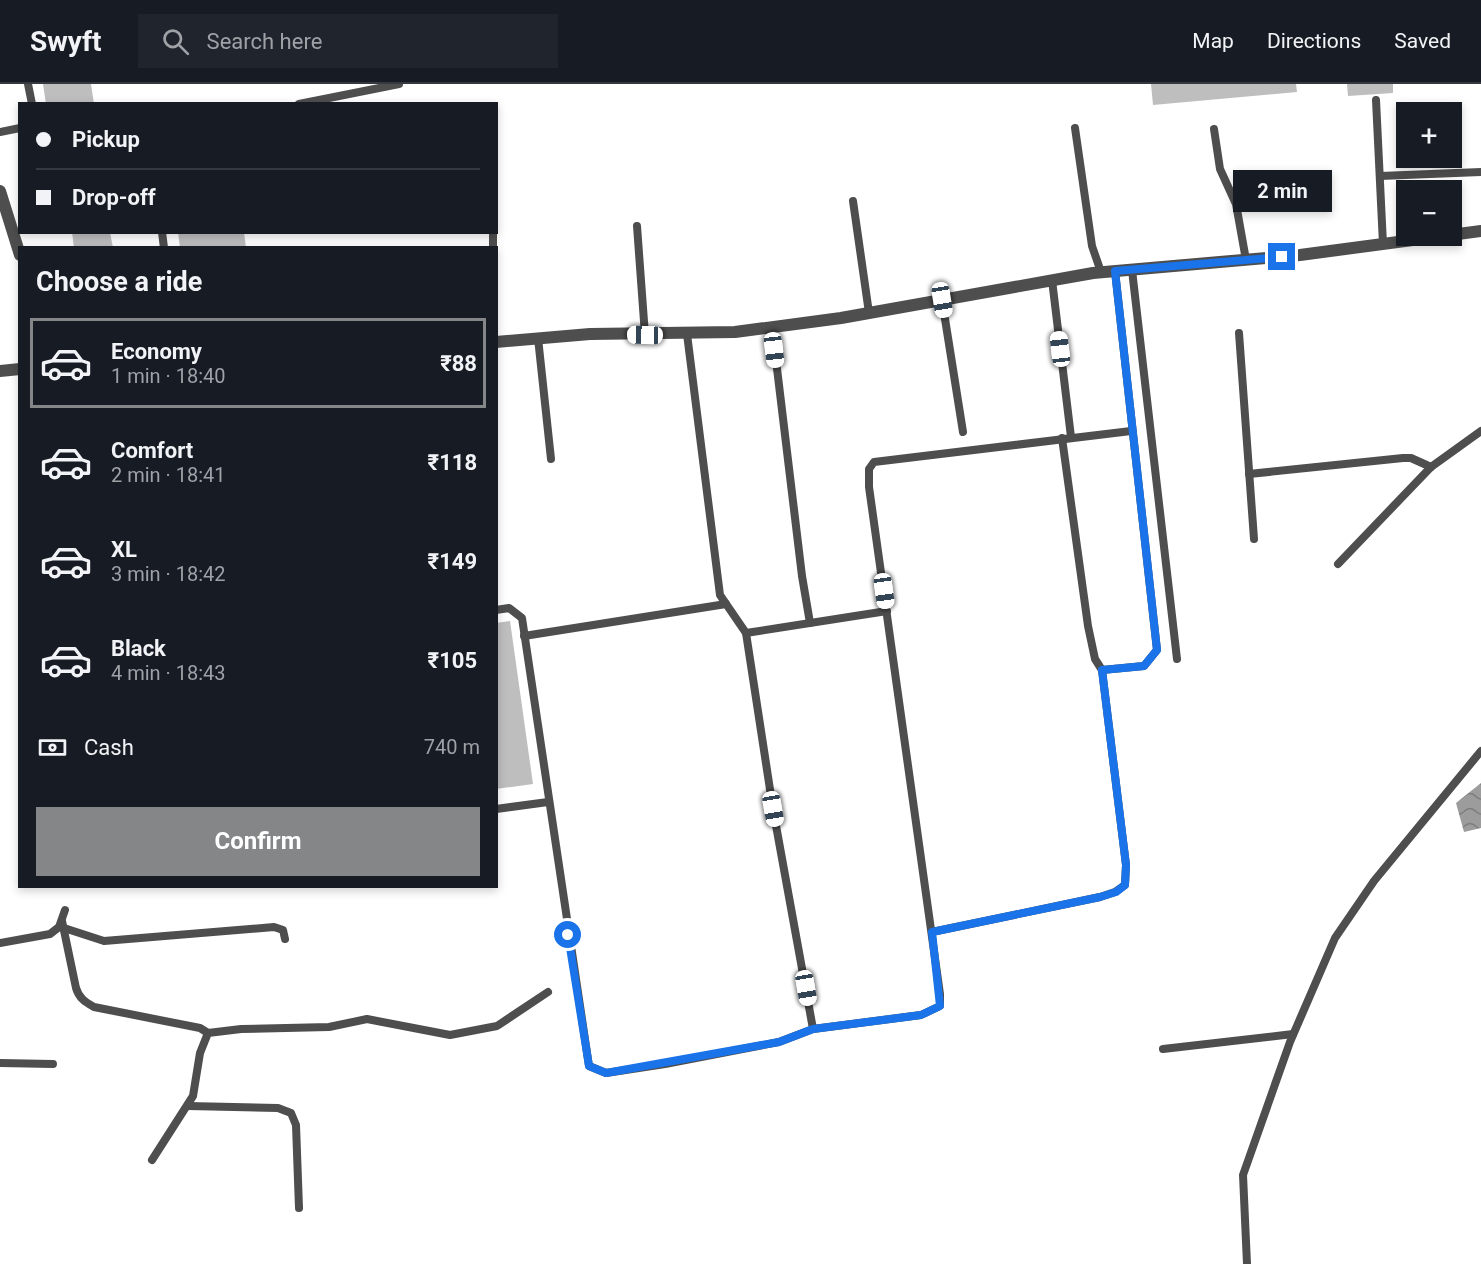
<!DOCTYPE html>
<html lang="en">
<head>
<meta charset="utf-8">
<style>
	body { margin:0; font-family:Roboto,sans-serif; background:#20242c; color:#f1f3f6; height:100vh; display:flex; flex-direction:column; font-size:22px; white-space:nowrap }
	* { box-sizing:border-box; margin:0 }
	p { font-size:20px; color:#9ea1a6 }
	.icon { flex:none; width:33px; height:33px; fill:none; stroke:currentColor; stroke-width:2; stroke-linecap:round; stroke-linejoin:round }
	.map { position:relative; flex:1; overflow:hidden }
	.panel { position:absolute; left:18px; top:162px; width:480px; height:642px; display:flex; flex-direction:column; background:#171b24; border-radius:0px; box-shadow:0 3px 9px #0003 }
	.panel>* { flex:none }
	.top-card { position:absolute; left:18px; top:18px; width:480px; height:132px; border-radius:0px; box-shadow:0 3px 9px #0003; display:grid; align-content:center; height:132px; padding:0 18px; background:#171b24 }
	.controls { position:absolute; left:1396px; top:18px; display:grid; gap:12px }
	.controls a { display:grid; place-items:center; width:66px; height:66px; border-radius:0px; background:#171b24; box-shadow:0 3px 9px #0003; font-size:30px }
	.end { position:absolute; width:27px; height:27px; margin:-14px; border:8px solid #1a73e8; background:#fff; box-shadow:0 0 0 3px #fff }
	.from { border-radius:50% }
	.bubble { position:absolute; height:42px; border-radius:0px; background:#171b24; box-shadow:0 3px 9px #0003; font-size:20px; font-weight:700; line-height:42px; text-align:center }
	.car { position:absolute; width:18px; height:36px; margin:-18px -9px; border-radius:8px; box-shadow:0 0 4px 2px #0007; background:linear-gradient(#fff 24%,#345 0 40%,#fff 0 76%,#345 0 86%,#fff 0) }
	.top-card b { display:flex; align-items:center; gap:21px; height:57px; font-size:22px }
	.top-card b+b { border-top:2px solid #363941 }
	.top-card i { width:15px; height:15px; background:#f1f3f6 }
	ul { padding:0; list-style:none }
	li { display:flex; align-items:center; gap:18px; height:90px; margin:0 12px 9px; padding:0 6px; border:3px solid transparent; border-radius:0px }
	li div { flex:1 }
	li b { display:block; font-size:22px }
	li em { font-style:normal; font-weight:700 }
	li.active { border-color:#858687 }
	li>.icon { width:54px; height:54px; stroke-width:1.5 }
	h2 { padding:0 18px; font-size:27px; line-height:72px }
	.pay { display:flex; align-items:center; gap:15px; height:66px; padding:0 18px; font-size:22px }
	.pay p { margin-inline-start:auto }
	.action { display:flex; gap:12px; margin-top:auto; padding:12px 18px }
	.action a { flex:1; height:69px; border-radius:0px; background:#858687; color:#fff; font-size:24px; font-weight:700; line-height:69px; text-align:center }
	header { display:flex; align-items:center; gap:36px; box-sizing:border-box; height:84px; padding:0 30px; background:#171b24; border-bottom:2px solid #363941 }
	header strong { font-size:28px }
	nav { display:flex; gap:33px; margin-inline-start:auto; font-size:21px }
	.search { width:420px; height:54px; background:#20242c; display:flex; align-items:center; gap:15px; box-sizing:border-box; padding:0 21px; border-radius:0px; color:#9ea1a6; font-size:22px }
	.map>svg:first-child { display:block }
	.water { fill:url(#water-waves) }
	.building { fill:#bebebe }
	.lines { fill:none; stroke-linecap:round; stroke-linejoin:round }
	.service { stroke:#4e4e4e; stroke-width:8 }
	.tertiary { stroke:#4e4e4e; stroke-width:12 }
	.route { stroke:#1a73e8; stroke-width:8 }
</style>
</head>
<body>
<header>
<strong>Swyft</strong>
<div class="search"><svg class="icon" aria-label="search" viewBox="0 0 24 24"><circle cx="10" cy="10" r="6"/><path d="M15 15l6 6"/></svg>Search here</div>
<nav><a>Map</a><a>Directions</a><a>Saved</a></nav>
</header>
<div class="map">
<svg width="1481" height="1180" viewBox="0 0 1481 1180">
	<defs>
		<pattern id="water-waves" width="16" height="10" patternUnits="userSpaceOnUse" patternTransform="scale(1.5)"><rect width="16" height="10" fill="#9c9c9c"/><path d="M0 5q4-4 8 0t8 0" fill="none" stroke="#7d7d7d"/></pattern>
	</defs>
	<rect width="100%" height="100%" fill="#fff"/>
	<polygon class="water" points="1481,699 1481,744 1464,748 1456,719"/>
	<g class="building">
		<polygon points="43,0 91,0 94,20 46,20"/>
		<polygon points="1151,0 1296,0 1297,8 1153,21"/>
		<polygon points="1347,0 1393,0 1393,9 1348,12"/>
		<polygon points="72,148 110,148 113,164 74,164"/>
		<polygon points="178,148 244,148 246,164 180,164"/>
		<polygon points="510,537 533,700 496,705 496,539"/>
	</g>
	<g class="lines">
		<g class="service">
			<polyline points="28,0 32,20"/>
			<polyline points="1376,16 1383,160"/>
			<polyline points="299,20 399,0"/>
			<polyline points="1075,44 1092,162 1101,188"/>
			<polyline points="1214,45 1220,85 1236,120 1246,176"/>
			<polyline points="0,48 20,44"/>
			<polyline points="1380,92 1481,88"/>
			<polyline points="853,117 869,229"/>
			<polyline points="637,142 645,251"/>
			<polyline points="162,148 164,164"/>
			<polyline points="493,164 493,148"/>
			<polyline points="1132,186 1177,575"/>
			<polyline points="1052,196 1071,353"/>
			<polyline points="942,216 963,348"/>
			<polyline points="772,243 802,492 810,539"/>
			<polyline points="1239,249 1254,455"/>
			<polyline points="687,250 720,511 746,549 773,725 813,945"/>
			<polyline points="538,254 551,375"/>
			<polyline points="1249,390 1403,374 1411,374 1431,383"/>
			<polyline points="1338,480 1431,383 1481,347"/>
			<polyline points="496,526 509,524 522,534 589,982 606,989 665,980 779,958 813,945 921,931 940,922 940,910 869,403 869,385 874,378 1131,347"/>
			<polyline points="746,549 887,527"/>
			<polyline points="524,552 726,520"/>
			<polyline points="1102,586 1144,582 1157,566 1115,187"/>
			<polyline points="496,725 548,718"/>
			<path d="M62 837 76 904C79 914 85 918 94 923L200 944 208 949"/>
			<polyline points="64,844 104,857 274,843 283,846 285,855"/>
			<polyline points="932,848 1100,813 1115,808 1125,801 1126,781 1102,586 1095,575 1088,542 1062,354"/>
			<polyline points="0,859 50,850 59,843 65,826"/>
			<polyline points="1163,965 1293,950"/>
			<polyline points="0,979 53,980"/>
			<polyline points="188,1022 278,1024 291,1029 296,1041 299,1124"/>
			<polyline points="152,1076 193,1012 200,969 208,949 241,945 329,943 367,935 450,951 497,942 548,908"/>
			<polyline points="1247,1180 1243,1091 1290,958 1335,854 1374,797 1481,667"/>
		</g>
		<g class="tertiary">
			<polyline points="0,107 20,171"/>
			<polyline points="496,258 590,250 735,248 841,234 1093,189 1300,171 1481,147"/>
			<polyline points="0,287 20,285"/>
		</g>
	</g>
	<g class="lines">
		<polyline class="route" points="568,851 589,982 606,989 779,958 813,945 921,931 940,922 932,848 1100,813 1116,808 1125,801 1126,781 1102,586 1144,582 1157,566 1115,187 1282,173"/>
	</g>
</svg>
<div class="controls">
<a>+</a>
<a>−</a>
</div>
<i class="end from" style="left:568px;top:851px"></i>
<i class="end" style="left:1282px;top:173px"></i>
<div class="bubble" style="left:1233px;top:86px;width:99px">2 min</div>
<i class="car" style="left:942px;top:216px;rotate:171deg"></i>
<i class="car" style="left:645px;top:251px;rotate:271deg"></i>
<i class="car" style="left:1060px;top:265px;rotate:353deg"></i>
<i class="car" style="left:774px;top:266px;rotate:173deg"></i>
<i class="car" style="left:884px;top:507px;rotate:172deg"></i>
<i class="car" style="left:773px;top:725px;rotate:170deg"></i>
<i class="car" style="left:806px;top:904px;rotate:170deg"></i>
<div class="top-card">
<b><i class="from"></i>Pickup</b>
<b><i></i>Drop-off</b>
</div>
<section class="panel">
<h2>Choose a ride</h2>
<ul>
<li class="active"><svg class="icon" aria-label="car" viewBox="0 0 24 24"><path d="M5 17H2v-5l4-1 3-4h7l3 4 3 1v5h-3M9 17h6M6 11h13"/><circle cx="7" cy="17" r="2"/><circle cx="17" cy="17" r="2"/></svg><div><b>Economy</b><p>1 min · 18:40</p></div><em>₹88</em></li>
<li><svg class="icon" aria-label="car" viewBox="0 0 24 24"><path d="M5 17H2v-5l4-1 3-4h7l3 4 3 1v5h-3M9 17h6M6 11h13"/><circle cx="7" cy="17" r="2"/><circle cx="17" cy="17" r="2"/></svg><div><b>Comfort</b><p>2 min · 18:41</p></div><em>₹118</em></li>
<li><svg class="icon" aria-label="car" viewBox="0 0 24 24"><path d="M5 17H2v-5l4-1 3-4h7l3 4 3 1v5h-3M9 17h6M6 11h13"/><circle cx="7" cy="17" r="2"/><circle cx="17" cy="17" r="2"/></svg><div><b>XL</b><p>3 min · 18:42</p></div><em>₹149</em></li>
<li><svg class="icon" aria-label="car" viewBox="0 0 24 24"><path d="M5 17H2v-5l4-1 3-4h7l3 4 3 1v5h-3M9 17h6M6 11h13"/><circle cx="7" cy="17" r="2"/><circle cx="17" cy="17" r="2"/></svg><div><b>Black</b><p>4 min · 18:43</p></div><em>₹105</em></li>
</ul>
<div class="pay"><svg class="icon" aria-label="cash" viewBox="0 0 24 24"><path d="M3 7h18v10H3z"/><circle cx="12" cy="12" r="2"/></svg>Cash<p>740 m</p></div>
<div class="action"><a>Confirm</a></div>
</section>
</div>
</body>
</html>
